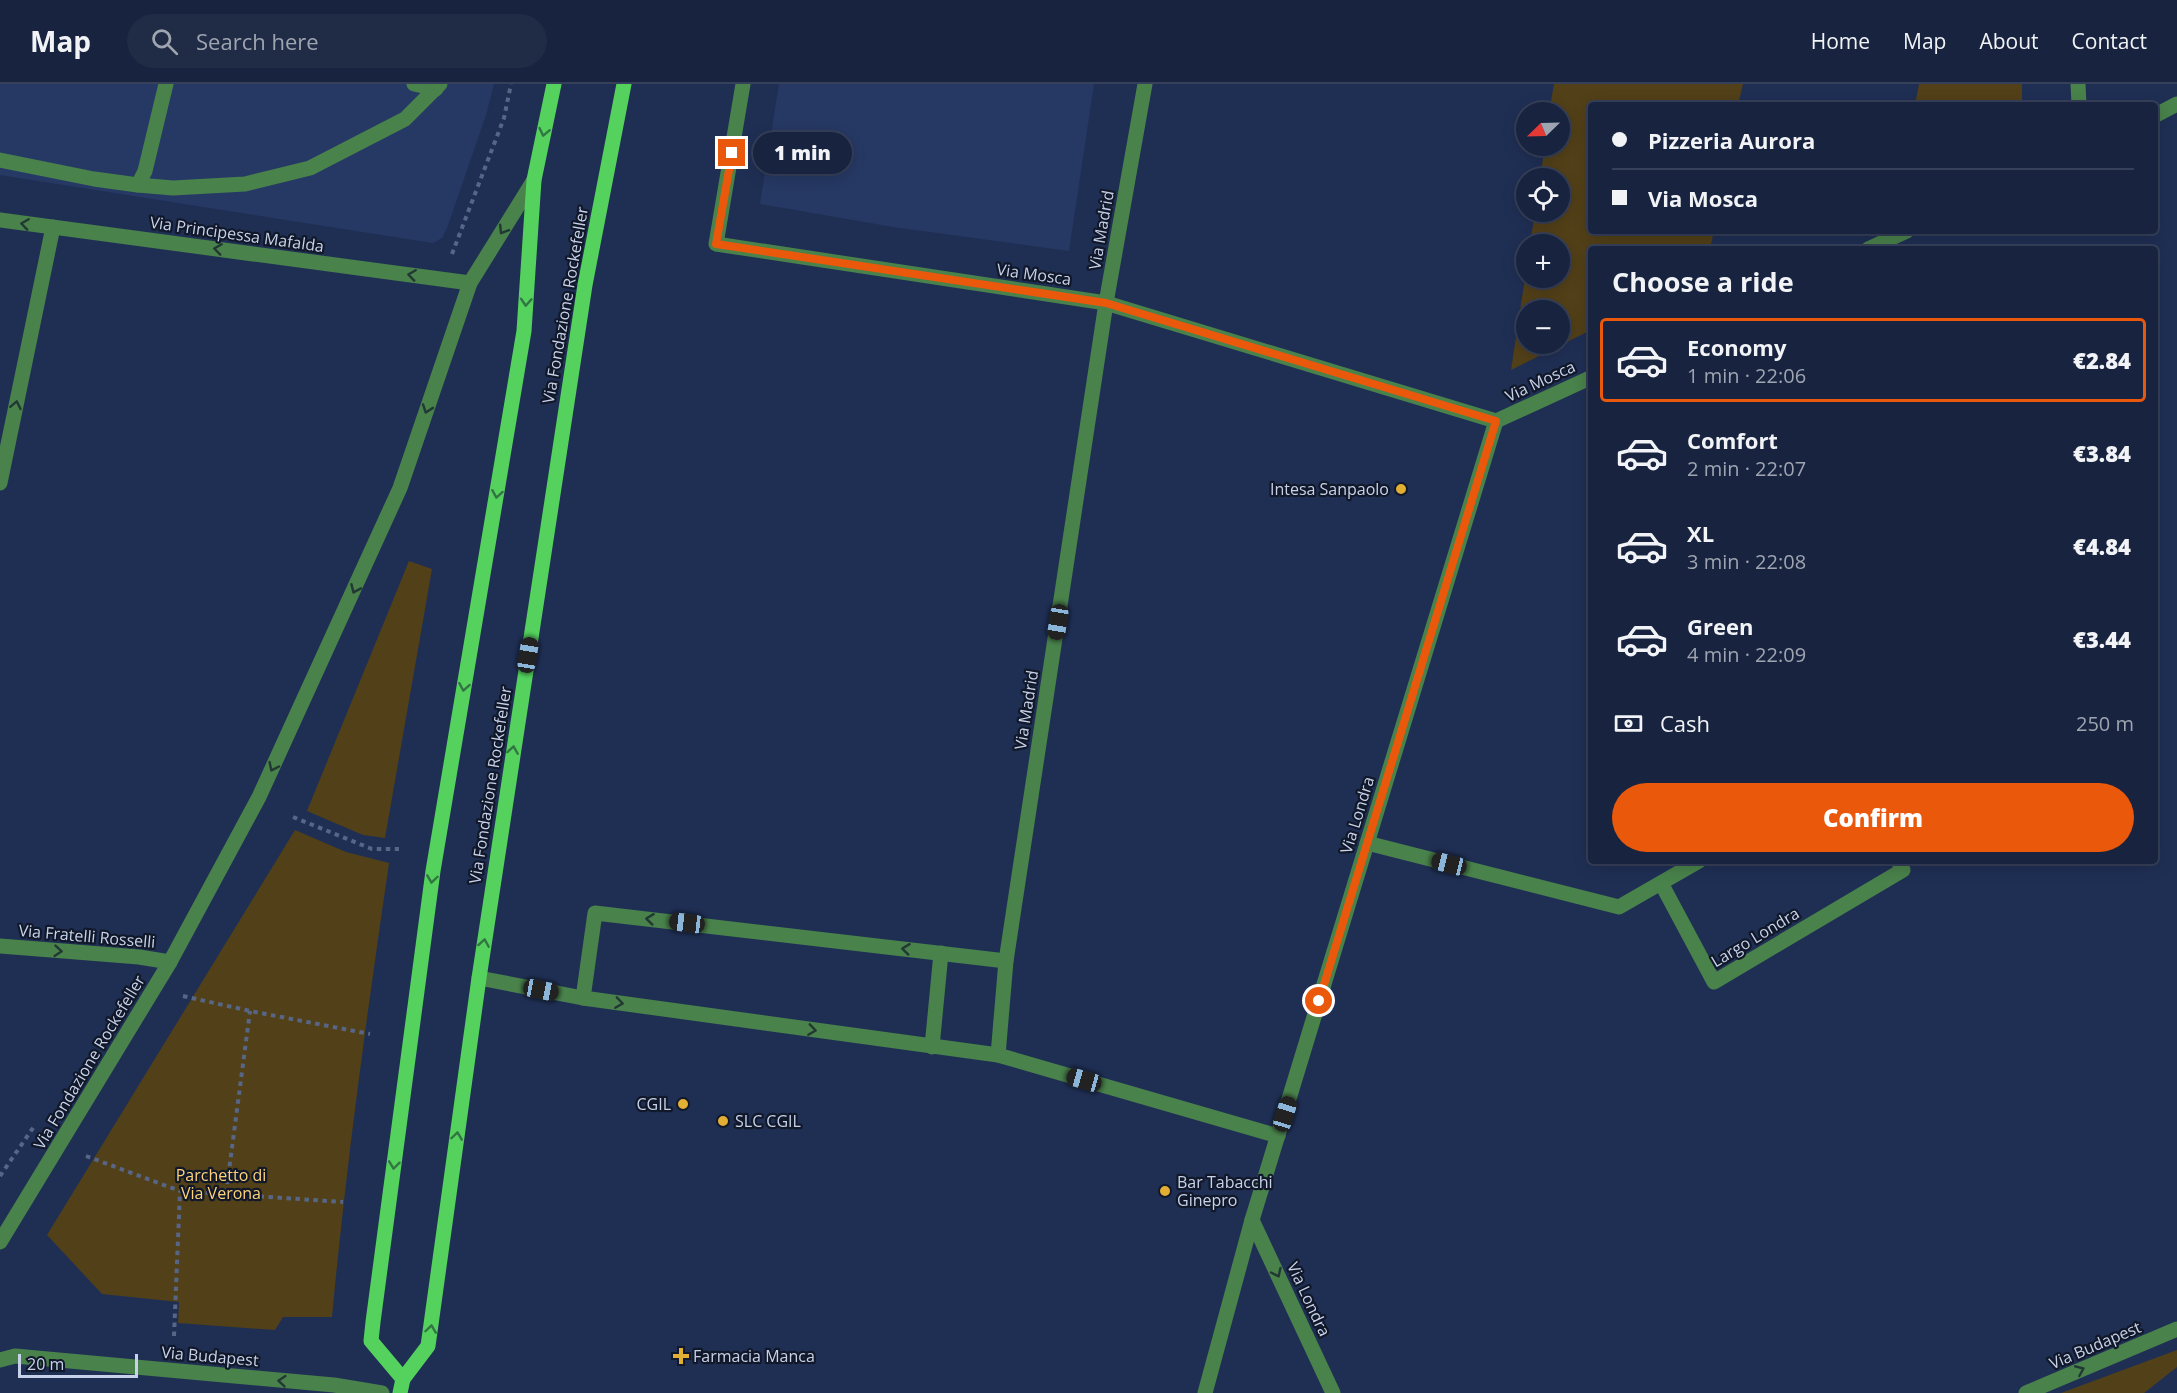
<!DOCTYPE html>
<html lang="en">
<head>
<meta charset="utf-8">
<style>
	body { margin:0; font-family:"Open Sans",sans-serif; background:#202b46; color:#f1f3f6; height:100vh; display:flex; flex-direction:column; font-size:22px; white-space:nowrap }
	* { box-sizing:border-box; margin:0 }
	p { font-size:20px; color:#9ea4b0 }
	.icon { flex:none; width:33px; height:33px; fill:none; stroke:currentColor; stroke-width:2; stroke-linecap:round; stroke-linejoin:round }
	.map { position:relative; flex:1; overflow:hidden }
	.details { position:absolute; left:1588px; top:162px; width:570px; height:618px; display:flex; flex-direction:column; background:#17233f; border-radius:6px; box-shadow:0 3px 15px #0003,0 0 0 2px #364059 }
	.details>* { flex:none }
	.hud { position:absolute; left:1588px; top:18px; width:570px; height:132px; border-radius:6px; box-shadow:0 3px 15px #0003,0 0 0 2px #364059; display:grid; align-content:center; height:132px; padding:0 24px; background:#17233f }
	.needle { width:39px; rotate:247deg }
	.tools { position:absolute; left:1516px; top:18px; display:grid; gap:12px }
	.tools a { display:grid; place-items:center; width:54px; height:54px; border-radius:50%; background:#17233f; box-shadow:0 3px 15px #0003,0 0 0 2px #364059; font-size:30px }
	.scale { position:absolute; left:18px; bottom:15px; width:120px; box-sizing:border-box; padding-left:6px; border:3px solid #c7d2ea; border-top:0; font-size:16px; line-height:21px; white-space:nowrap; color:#c7d2ea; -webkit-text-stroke:4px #111829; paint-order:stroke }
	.end { position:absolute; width:27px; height:27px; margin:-14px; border:8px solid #ea580c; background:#fff; box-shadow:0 0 0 3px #fff }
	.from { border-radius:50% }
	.bubble { position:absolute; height:42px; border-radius:21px; background:#17233f; box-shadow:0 3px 15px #0003,0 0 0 2px #364059; font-size:20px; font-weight:800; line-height:42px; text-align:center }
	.car { position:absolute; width:18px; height:36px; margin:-18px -9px; border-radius:8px; box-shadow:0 0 4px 2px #0007; background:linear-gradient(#222 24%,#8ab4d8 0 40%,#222 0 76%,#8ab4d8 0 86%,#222 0) }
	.hud b { display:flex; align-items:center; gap:21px; height:57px; font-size:22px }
	.hud b+b { border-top:2px solid #364059 }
	.hud i { width:15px; height:15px; background:#f1f3f6 }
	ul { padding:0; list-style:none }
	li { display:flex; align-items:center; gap:18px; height:84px; margin:0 12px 9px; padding:0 12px; border:3px solid transparent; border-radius:6px }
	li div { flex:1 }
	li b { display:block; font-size:22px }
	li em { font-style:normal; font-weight:800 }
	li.on { border-color:#ea580c }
	li>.icon { width:54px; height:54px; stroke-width:1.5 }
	h2 { padding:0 24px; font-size:27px; line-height:72px }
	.pay { display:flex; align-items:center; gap:15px; height:66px; padding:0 24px; font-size:22px }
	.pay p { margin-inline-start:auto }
	.cta { display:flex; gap:12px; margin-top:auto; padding:12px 24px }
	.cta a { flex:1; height:69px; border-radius:36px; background:#ea580c; color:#fff; font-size:24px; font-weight:800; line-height:69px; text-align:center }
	header { display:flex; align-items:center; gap:36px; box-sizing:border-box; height:84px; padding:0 30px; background:#17233f; border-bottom:2px solid #364059 }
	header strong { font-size:28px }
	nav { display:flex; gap:33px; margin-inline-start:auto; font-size:21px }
	.search { width:420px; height:54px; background:#202b46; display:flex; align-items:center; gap:15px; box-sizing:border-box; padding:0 21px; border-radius:33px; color:#9ea4b0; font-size:22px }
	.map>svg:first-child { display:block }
	.built { fill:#263964 }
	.green { fill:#524018; fill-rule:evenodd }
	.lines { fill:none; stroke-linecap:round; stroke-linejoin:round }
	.path { stroke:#576686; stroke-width:4; stroke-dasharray:4.5 4.5; stroke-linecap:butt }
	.minor { stroke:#49824b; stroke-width:15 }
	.major { stroke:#54d25d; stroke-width:15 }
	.oneway { stroke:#327543 }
	.oneway2 { stroke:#223833 }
	.route { stroke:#ea580c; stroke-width:8 }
	.poi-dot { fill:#e2af34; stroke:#111829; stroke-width:2 }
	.labels { text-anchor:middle; stroke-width:4.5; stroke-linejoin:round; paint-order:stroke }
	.street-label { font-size:16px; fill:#c7d2ea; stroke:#111829 }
	.poi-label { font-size:16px; fill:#c7d2ea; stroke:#111829; text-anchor:start }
	.park-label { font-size:16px; fill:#fdd278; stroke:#111829 }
</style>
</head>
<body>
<header>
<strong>Map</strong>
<div class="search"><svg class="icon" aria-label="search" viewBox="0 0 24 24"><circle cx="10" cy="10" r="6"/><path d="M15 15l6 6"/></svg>Search here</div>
<nav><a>Home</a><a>Map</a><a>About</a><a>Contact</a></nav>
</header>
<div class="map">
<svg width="2177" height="1309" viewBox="0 0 2177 1309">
	<rect width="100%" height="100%" fill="#1f2f54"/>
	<g class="built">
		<polygon points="0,0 494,0 486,31 447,144 442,154 433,159 0,91"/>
		<polygon points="779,0 1094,0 1069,167 893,143 760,120"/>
	</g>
	<g class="green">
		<path d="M1554 0H1743L1738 21H1592V147H1714L1710 165H1592L1591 246 1511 286 1527 181V194H1560V160H1530L1535 128H1560V94H1540L1545 62H1560V28H1549ZM1560 226V260H1527V226Z"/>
		<polygon points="1919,0 2022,0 2022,21 1915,21"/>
		<polygon points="409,477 432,485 385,754 363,751 307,727"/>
		<path d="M295 746 346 768 389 779C367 930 346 1081 332 1233H283L275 1246 178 1239 179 1218 102 1210 47 1151Z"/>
		<polygon points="2177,1266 2177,1283 2144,1309 2061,1309"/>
	</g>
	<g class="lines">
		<g class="path">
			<polyline points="452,170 504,34 511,0"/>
			<polyline points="293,733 372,765 399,765"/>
			<polyline points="183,912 250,927 370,950"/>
			<polyline points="86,1072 180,1107 343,1118"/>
			<polyline points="0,1092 35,1041"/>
			<polyline points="226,1109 250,927"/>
			<polyline points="174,1252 180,1107"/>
		</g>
		<g class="minor">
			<polyline points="414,0 436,5"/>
			<polyline points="743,0 716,160 1106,219 1496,337 1592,293"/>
			<polyline points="2078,0 2079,21"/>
			<polyline points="2156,31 2177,20"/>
			<polyline points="0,76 94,95 138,101 173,104 245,100 310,84 405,35 440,0"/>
			<polyline points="138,101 145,87 166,0"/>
			<polyline points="0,136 470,199"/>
			<polyline points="1868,165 1907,147"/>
			<polyline points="0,399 53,143"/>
			<polyline points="1367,759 1619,823 1699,777"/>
			<polyline points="1661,799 1714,898 1903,786 1898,777"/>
			<polyline points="0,862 139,873 170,878"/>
			<polyline points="479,894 583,914 998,971 1278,1052"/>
			<polyline points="583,914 595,829 1006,877"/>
			<polyline points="932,963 941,869"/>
			<polyline points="998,971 1006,877 1106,219 1145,0"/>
			<polyline points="1252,1136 1333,1309"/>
			<polyline points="0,1158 170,878 259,713 400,404 470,199 534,96"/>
			<polyline points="0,1276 15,1272 334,1301 382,1309"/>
			<polyline points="1205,1309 1252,1136 1496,337"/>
			<polyline points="2026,1309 2177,1245"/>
		</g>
		<g class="major">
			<polyline points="403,1295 371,1257 373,1238 433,787 524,247 534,96 554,0"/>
			<polyline points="400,1309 403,1295 428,1262 479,894 585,201 624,0"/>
		</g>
	</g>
	<defs><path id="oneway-chevron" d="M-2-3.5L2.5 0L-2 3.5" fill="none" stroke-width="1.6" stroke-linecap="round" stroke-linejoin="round" transform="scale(1.5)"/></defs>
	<g class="oneway">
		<use href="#oneway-chevron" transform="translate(544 48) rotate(102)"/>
		<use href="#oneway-chevron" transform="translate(526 218) rotate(94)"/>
		<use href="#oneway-chevron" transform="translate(497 410) rotate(100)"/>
		<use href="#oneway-chevron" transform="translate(464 603) rotate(100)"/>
		<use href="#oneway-chevron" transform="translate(513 666) rotate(-81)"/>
		<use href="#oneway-chevron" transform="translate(432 795) rotate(98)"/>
		<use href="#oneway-chevron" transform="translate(484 859) rotate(-81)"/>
		<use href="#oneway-chevron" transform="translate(457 1052) rotate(-82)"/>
		<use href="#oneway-chevron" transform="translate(394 1081) rotate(97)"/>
		<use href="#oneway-chevron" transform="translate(431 1245) rotate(-82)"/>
	</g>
	<g class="oneway2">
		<use href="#oneway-chevron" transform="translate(25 140) rotate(-172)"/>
		<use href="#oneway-chevron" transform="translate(503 146) rotate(122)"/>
		<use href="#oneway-chevron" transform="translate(218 165) rotate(-172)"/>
		<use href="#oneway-chevron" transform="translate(412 191) rotate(-172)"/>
		<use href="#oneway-chevron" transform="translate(16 321) rotate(-78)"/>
		<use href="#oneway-chevron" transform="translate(427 325) rotate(109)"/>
		<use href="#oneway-chevron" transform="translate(355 505) rotate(114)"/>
		<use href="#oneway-chevron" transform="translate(273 683) rotate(115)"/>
		<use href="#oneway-chevron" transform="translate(650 835) rotate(-173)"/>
		<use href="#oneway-chevron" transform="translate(906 865) rotate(-173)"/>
		<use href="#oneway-chevron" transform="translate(58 867) rotate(5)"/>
		<use href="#oneway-chevron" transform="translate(619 919) rotate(8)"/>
		<use href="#oneway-chevron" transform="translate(812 946) rotate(8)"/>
		<use href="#oneway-chevron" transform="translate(1277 1189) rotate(65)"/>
		<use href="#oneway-chevron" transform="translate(2080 1286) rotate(-23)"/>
		<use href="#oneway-chevron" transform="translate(282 1297) rotate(-175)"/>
	</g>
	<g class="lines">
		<polyline class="route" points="732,69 716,160 1106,219 1496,337 1319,917"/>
	</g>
	<g class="poi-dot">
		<circle cx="1401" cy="405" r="6"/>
		<circle cx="683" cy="1020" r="6"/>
		<circle cx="723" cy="1037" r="6"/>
		<circle cx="1165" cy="1107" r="6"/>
		<path d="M678 1263h6v6h6v6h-6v6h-6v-6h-6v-6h6z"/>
	</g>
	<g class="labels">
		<g class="street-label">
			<text transform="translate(1101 146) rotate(-80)" y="6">Via Madrid</text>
			<text transform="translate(237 150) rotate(8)" y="6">Via Principessa Mafalda</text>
			<text transform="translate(1034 190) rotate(8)" y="6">Via Mosca</text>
			<text transform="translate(565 221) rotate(-80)" y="6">Via Fondazione Rockefeller</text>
			<text transform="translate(1540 297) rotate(-25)" y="6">Via Mosca</text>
			<text transform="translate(1026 626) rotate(-81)" y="6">Via Madrid</text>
			<text transform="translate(490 701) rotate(-81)" y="6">Via Fondazione Rockefeller</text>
			<text transform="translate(1357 731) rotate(-73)" y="6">Via Londra</text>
			<text transform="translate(87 852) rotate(5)" y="6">Via Fratelli Rosselli</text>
			<text transform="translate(1755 853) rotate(-31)" y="6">Largo Londra</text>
			<text transform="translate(89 978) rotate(-59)" y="6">Via Fondazione Rockefeller</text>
			<text transform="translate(1309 1215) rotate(65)" y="6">Via Londra</text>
			<text transform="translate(2095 1261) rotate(-23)" y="6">Via Budapest</text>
			<text transform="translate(210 1272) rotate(5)" y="6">Via Budapest</text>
		</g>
		<g class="poi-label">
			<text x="1389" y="411" text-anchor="end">Intesa Sanpaolo</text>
			<text x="671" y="1026" text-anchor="end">CGIL</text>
			<text x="735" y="1043">SLC CGIL</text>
			<text x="1177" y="1104">Bar Tabacchi<tspan x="1177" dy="18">Ginepro</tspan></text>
			<text x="693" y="1278">Farmacia Manca</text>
		</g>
		<g class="park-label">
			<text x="221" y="1097">Parchetto di<tspan x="221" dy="18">Via Verona</tspan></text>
		</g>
	</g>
</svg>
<div class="tools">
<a><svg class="needle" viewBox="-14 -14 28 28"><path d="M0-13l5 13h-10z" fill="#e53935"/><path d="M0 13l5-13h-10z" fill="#9ea4b0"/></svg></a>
<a><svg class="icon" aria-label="locate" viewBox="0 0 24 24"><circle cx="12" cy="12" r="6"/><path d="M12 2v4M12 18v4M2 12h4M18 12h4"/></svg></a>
<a>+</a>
<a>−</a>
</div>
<div class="scale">20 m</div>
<i class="end from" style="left:1319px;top:917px"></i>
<i class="end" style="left:732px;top:69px"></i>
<div class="bubble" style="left:753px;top:48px;width:99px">1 min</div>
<i class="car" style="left:1058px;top:538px;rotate:189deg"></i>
<i class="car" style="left:528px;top:571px;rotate:9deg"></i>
<i class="car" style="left:1449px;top:780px;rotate:284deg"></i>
<i class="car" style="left:687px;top:839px;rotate:277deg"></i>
<i class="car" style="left:541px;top:906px;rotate:101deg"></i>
<i class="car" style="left:1084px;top:996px;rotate:286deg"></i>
<i class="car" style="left:1285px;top:1030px;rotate:17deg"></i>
<div class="hud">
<b><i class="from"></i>Pizzeria Aurora</b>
<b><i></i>Via Mosca</b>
</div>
<section class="details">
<h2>Choose a ride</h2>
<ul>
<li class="on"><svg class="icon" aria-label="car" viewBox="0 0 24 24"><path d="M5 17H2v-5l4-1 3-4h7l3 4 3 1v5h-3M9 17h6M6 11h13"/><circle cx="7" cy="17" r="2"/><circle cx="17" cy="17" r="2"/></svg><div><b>Economy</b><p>1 min · 22:06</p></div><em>€2.84</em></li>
<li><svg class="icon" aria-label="car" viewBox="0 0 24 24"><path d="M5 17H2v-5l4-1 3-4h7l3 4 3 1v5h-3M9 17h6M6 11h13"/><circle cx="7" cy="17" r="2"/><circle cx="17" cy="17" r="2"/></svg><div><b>Comfort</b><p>2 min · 22:07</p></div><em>€3.84</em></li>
<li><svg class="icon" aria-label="car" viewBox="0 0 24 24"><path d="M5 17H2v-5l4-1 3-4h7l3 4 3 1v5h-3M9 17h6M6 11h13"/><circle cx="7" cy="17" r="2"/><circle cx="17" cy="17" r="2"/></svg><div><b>XL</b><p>3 min · 22:08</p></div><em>€4.84</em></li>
<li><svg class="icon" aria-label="car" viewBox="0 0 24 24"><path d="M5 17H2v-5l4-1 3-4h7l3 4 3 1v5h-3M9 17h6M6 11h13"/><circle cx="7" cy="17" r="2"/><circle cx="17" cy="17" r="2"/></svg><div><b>Green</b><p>4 min · 22:09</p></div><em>€3.44</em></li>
</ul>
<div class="pay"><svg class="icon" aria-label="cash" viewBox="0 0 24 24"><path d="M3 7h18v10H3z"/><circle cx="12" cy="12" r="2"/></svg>Cash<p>250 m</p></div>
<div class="cta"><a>Confirm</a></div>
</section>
</div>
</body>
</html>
